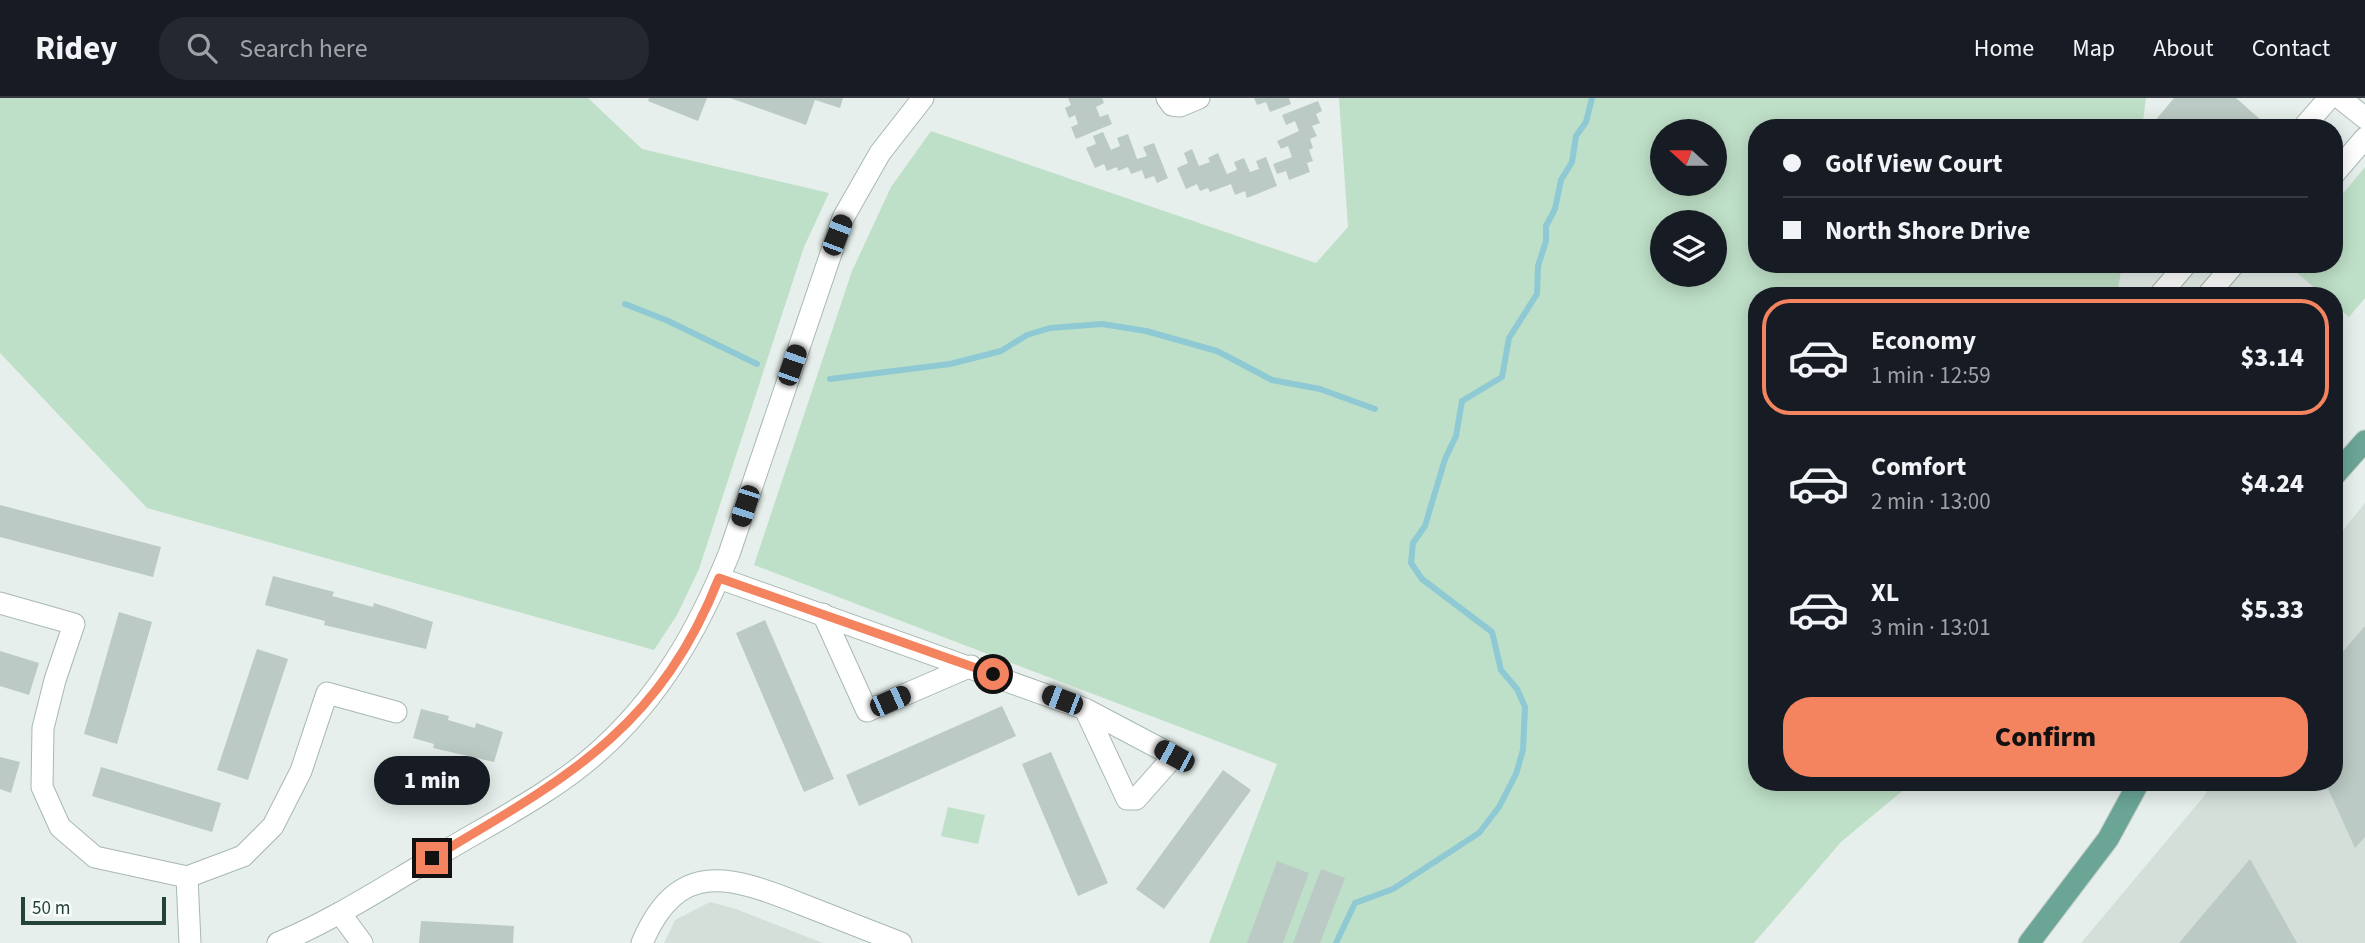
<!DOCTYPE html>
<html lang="en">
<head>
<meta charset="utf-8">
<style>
	body { margin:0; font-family:"Source Sans 3",sans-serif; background:#242831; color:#f1f3f6; height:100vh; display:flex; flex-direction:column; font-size:26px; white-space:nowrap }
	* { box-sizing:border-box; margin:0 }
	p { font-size:23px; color:#9ea1a6 }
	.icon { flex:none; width:38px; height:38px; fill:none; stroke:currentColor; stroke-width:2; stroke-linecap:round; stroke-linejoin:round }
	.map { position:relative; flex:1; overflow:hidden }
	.panel { position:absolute; left:1748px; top:189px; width:595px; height:504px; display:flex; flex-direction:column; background:#171b24; border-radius:28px; box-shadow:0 4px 18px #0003 }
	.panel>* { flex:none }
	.banner { position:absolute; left:1748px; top:21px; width:595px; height:154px; border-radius:28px; box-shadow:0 4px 18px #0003; display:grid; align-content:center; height:154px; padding:0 35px; background:#171b24 }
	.needle { width:46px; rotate:291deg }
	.controls { position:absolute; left:1650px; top:21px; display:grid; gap:14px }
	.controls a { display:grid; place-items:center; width:77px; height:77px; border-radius:50%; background:#171b24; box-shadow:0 4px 18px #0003; font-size:35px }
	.scale { position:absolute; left:21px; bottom:18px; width:145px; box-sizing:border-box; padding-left:7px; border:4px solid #24423a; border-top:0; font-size:19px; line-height:24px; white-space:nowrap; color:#24423a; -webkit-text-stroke:5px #f7fbf9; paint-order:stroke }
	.end { position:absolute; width:32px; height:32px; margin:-16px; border:9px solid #f4845f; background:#111; box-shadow:0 0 0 4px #111 }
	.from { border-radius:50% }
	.bubble { position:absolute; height:49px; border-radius:24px; background:#171b24; box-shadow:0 4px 18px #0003; font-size:23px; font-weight:800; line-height:49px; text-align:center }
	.car { position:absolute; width:21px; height:42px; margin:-21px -10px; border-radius:9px; box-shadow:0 0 5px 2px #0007; background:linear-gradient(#222 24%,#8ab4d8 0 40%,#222 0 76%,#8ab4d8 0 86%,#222 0) }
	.banner b { display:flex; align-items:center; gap:24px; height:66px; font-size:26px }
	.banner b+b { border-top:2px solid #363941 }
	.banner i { width:18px; height:18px; background:#f1f3f6 }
	ul { padding:12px 0 0; list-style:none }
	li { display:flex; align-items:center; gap:21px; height:116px; margin:0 14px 10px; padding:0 21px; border:4px solid transparent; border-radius:28px }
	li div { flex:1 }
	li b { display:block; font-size:26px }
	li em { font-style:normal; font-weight:800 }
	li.selected { border-color:#f4845f }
	li>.icon { width:63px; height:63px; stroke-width:1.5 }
	.primary-button { display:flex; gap:14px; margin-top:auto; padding:14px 35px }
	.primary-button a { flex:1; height:80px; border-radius:28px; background:#f4845f; color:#111; font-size:28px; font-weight:800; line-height:80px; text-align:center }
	header { display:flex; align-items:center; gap:42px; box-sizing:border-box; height:98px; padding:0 35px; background:#171b24; border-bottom:2px solid #363941 }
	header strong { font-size:33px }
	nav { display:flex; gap:38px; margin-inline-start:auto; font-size:24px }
	.search { width:490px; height:63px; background:#242831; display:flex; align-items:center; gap:18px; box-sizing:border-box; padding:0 24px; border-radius:28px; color:#9ea1a6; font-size:26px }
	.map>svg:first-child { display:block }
	.built { fill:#d4dfda }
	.green { fill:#bfe0c8; fill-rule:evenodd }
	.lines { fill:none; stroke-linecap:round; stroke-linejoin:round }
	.stream { stroke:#8ec9d4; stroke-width:6 }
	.building { fill:#bbcac4 }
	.minor-casing { stroke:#a8b8b2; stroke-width:23 }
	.major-casing { stroke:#c2cac8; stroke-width:23 }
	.minor { stroke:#fff; stroke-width:21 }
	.major { stroke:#6aa596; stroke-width:21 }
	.route { stroke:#f4845f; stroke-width:9 }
</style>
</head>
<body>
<header>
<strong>Ridey</strong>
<div class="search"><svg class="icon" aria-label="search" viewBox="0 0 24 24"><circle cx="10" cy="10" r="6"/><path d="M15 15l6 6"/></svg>Search here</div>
<nav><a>Home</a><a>Map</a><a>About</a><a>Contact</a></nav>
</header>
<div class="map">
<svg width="2365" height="845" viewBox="0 0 2365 845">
	<rect width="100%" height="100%" fill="#e6efeb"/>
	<g class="built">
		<polygon points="2365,405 2365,845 2081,845 2205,697 2210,684 2334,684 2335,442"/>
		<polygon points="710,804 736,811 823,845 664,845 675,822"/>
	</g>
	<g class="green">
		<polygon points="0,0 588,0 642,51 829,95 804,149 699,471 677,517 654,552 147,410 0,255"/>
		<path d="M1339 0H2146L2142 30H1757V166H2122L2117 198H1757V684H1913L1841 744 1754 845H1209L1277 666 754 467 852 173 891 89 931 33 1316 165 1348 129ZM1662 33H1715V86H1662ZM1662 124H1715V177H1662Z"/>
		<polygon points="2365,69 2365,200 2349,219 2335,207 2334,198 2324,198 2287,166 2334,166 2335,105"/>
		<polygon points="948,709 985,717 978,746 941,738"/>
	</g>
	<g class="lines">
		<g class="stream">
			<polyline points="625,206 666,222 757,266"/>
			<polyline points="830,281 950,266 1001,253 1027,237 1050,230 1102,226 1146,233 1217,253 1272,282 1320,291 1375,311"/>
			<polyline points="1336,845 1355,805 1393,791 1479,735 1499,709 1516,676 1523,652 1525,609 1517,591 1501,572 1492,534 1422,481 1411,465 1413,445 1425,428 1445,361 1456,338 1462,303 1502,279 1509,240 1537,196 1538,168 1546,143 1546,128 1555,111 1561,82 1572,64 1576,38 1586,24 1592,0"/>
		</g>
	</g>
	<g class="building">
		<polygon points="649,0 707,0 698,23 648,3"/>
		<polygon points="730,0 843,0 840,10 815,2 806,27"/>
		<polygon points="1068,0 1102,0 1104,5 1096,9 1100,19 1108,16 1112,26 1076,41 1071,29 1078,26 1075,17 1069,20 1065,10 1071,7"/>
		<polygon points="1254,0 1289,0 1291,6 1270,14 1266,4 1257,7"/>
		<polygon points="2174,0 2236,0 2270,30 2208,30 2205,27 2203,30 2149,30"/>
		<polygon points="1318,3 1322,13 1316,16 1320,25 1312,28 1317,38 1310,41 1313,50 1309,52 1313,63 1307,65 1310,74 1289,82 1286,73 1277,76 1273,66 1292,59 1288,48 1281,51 1277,43 1299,33 1295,23 1286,27 1282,17"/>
		<polygon points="1103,34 1111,52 1120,48 1117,40 1128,36 1137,61 1147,58 1143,49 1154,45 1168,80 1157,85 1154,78 1145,81 1142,72 1131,76 1128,69 1118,73 1117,69 1107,73 1104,66 1095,70 1086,50 1096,46 1093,38"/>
		<polygon points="1192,51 1199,68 1210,64 1208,60 1218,55 1227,76 1237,72 1234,64 1244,60 1250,74 1259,71 1256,63 1266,59 1277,88 1247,100 1245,93 1235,97 1231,86 1210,94 1208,90 1200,93 1197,86 1186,91 1177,70 1188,65 1184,55"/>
		<polygon points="0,407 161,449 153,479 0,439"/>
		<polygon points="273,478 334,494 332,498 373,509 374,505 433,524 426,551 324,527 325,523 265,507"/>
		<polygon points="119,514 152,524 117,646 84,636"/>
		<polygon points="765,522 834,681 804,694 736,535"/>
		<polygon points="2365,528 2365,739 2355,750 2325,684 2334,684 2334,564"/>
		<polygon points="257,551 288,561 248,682 217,672"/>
		<polygon points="0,553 39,565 29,597 0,588"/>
		<polygon points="1002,608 1016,638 859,708 846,677"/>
		<polygon points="421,611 449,618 448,622 475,630 476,625 503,634 494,664 433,650 434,646 413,640"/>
		<polygon points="1051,654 1108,785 1078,798 1022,666"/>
		<polygon points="0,659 20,664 11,695 0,691"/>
		<polygon points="101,669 221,705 212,734 92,698"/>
		<polygon points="1223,672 1251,692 1164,811 1136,791"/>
		<polygon points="2250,761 2297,845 2179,845"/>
		<polygon points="1277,763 1309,775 1283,845 1247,845"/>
		<polygon points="1321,771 1345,780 1320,845 1293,845"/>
		<polygon points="421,823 514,828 513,845 419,845"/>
	</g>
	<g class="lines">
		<g class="minor-casing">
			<g id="minor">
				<polyline points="1167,0 1172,7 1180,8 1199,0"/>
				<polyline points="2340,0 2365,20"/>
				<polyline points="2303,30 2329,0"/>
				<polyline points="2334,76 2365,40"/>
				<polyline points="2159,198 2186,166"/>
				<polyline points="2207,198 2234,166"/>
				<polyline points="719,480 1085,611 1174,658 1136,701 1127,701 1085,611"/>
				<polyline points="0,505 74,526 55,582 43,630 42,689 60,729 95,759 187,779 243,758 273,728 301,673 327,595 396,614"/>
				<polyline points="823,516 867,613 971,568"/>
				<polyline points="187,779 190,845"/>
				<polyline points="340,815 362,845"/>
				<path d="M278 845C334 822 385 788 437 758 491 725 551 696 598 654 660 599 698 532 729 456L843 120 880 55 923 0"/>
				<path d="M642 845C678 760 730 778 801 806 834 819 868 832 901 845"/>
			</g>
		</g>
		<g class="major-casing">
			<g id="major">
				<polyline points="2334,378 2365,343"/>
				<polyline points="2029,845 2108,741 2139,684"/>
			</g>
		</g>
		<use href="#minor" class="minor"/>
		<use href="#major" class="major"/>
	</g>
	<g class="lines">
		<path class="route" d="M432 760C565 681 659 632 719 480L993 576"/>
	</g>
</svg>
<div class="controls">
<a><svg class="needle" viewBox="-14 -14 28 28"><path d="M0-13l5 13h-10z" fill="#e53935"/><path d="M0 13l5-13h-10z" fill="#9ea1a6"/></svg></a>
<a><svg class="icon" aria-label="layers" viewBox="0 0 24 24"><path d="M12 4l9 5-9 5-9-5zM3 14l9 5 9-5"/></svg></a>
</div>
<div class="scale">50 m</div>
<i class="end from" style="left:993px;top:576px"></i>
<i class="end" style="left:432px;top:760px"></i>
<div class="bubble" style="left:374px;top:658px;width:116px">1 min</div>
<i class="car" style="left:837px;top:137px;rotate:21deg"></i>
<i class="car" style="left:792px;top:267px;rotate:19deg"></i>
<i class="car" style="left:745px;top:408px;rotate:198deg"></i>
<i class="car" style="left:1062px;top:602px;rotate:291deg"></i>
<i class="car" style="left:890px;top:603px;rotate:66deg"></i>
<i class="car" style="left:1174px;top:658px;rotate:298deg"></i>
<div class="banner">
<b><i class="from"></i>Golf View Court</b>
<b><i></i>North Shore Drive</b>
</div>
<section class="panel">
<ul>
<li class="selected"><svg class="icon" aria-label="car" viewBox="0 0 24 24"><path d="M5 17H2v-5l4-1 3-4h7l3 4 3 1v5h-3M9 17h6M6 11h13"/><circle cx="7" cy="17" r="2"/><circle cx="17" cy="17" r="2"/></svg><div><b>Economy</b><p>1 min · 12:59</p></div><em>$3.14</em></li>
<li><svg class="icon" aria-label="car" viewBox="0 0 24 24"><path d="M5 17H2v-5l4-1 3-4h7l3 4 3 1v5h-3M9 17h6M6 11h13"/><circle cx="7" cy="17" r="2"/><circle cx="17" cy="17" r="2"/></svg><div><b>Comfort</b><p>2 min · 13:00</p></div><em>$4.24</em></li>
<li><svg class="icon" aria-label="car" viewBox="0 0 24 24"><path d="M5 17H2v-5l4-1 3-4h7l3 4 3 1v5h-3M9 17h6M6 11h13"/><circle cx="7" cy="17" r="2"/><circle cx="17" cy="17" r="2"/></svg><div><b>XL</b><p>3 min · 13:01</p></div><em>$5.33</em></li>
</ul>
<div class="primary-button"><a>Confirm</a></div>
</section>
</div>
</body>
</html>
